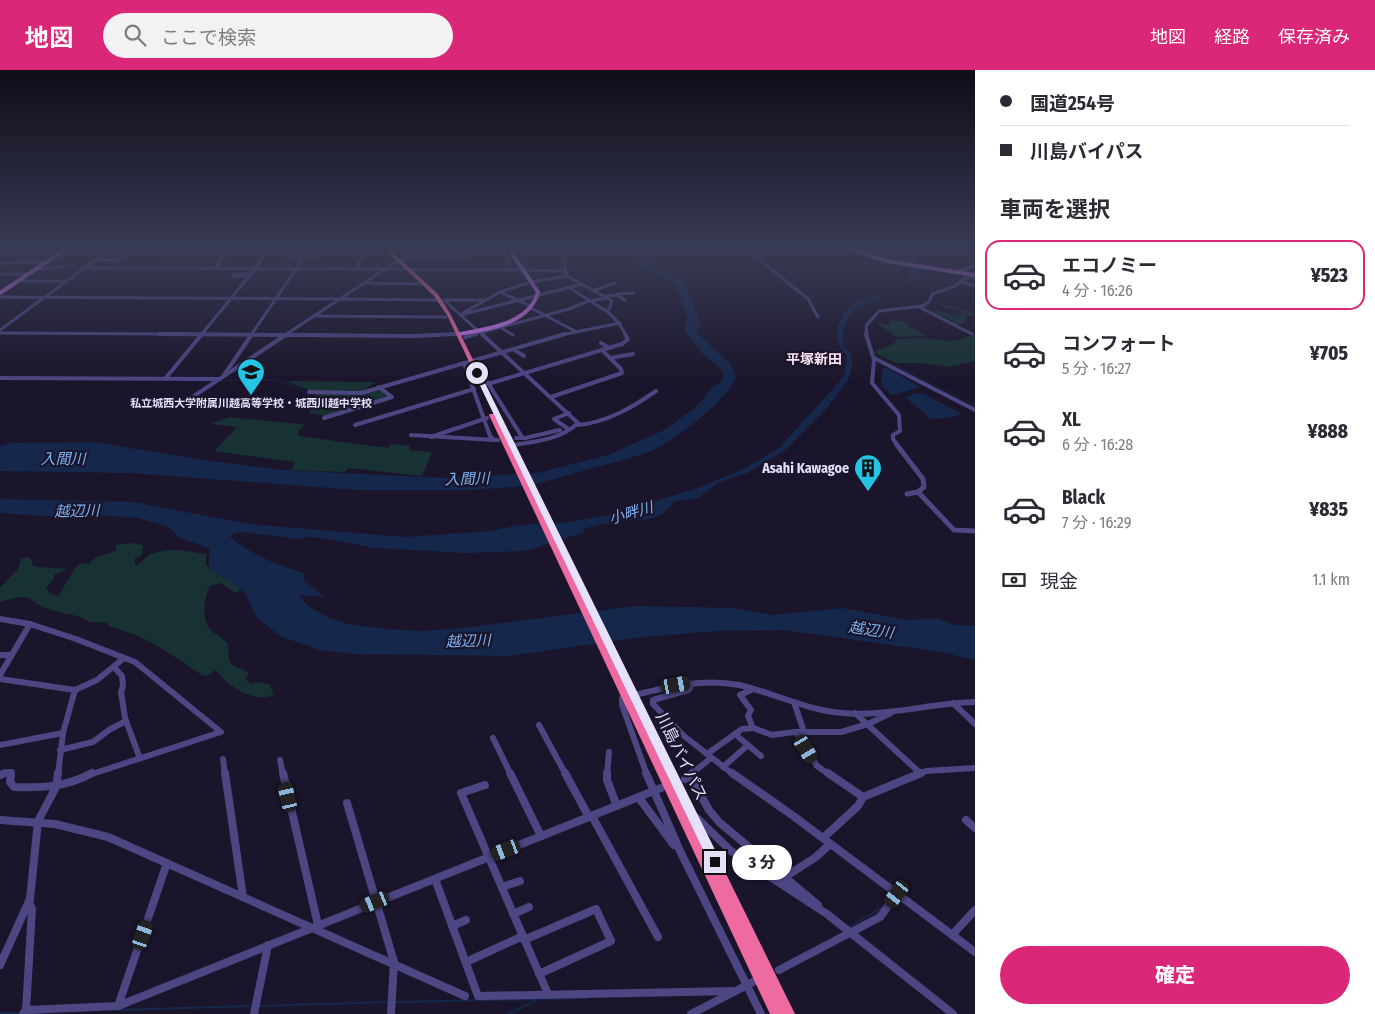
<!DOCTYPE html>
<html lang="ja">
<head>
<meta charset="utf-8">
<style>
	body { margin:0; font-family:"Fira Sans Condensed","Noto Sans JP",sans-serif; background:#f2f2f3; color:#2b2b33; height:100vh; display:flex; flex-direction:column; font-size:19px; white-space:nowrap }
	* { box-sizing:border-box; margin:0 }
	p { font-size:16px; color:#7c7c81 }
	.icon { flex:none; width:28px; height:28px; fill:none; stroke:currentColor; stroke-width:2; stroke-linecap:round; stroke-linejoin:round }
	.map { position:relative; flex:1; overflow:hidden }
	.panel { display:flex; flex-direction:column; background:#fff; width:400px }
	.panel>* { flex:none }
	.banner { display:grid; align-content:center; height:110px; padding:0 25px; background:#fff }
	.end { position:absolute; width:22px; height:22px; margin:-11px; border:6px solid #e6e1fb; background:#111; box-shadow:0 0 0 2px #111 }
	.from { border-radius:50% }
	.bubble { position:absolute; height:35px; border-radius:18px; background:#fff; box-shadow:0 1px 4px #0004; font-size:16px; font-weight:800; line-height:35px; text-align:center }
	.car { position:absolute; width:15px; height:30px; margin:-15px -8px; border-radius:6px; box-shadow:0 0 4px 1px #0007; background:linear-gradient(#222 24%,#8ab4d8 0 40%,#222 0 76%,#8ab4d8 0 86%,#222 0) }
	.banner b { display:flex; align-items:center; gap:18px; height:48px; font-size:19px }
	.banner b+b { border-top:1px solid #e1e1e2 }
	.banner i { width:12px; height:12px; background:#2b2b33 }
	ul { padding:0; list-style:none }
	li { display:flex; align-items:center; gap:15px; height:70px; margin:0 10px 8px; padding:0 15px; border:2px solid transparent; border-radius:15px }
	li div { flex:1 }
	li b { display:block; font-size:19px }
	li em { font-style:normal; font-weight:800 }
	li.current { border-color:#db2777 }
	li>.icon { width:45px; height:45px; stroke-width:1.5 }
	h2 { padding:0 25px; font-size:22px; line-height:60px }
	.pay { display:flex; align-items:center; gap:12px; height:55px; padding:0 25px; font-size:19px }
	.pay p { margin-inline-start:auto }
	.cta { display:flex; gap:10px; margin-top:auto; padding:10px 25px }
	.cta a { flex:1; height:58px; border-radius:30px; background:#db2777; color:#fff; font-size:20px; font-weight:800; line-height:58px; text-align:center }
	header { display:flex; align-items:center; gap:30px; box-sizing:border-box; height:70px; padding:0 25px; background:#db2777; color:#fff }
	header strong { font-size:24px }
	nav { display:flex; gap:28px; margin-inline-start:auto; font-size:18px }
	.search { width:350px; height:45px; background:#f2f2f3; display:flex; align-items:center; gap:12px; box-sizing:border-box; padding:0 18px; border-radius:28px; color:#7c7c81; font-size:19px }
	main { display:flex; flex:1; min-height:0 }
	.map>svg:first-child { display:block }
	.green { fill:#183233 }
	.water { fill:#16274c }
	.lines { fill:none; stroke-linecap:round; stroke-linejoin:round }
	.stream-far1 { stroke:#16274c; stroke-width:1 }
	.stream { stroke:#16274c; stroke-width:2 }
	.river { fill:#16274c; fill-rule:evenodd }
	.minor-far4 { stroke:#4c4683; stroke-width:3 }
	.minor-far3 { stroke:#4c4683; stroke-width:4 }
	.minor-far2 { stroke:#4c4683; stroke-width:5 }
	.minor-far1 { stroke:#4c4683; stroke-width:6 }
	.minor { stroke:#4c4683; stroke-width:8 }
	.major { stroke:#c975ee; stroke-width:4 }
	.highway { fill:#ed6ba0; fill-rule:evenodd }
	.route { fill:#e6e1fb }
	.labels { text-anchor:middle; stroke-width:4.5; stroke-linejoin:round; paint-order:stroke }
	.far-poi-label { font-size:11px; font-weight:bold; fill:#e6e1fb; stroke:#1a152a }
	.far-quarter-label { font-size:14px; font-weight:bold; fill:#fbe3f1; stroke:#1a152a }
	.poi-label { font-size:14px; font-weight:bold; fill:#e6e1fb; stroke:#1a152a; text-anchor:end }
	.water-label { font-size:15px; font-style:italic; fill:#7cb2ef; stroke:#1a152a }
	.near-street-label { font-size:16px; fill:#e6e1fb; stroke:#1a152a }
</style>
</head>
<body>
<header>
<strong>地図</strong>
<div class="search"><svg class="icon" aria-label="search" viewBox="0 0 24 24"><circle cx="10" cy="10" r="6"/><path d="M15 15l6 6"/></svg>ここで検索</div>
<nav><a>地図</a><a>経路</a><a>保存済み</a></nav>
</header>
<main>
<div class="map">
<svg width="975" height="944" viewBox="0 0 975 944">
	<rect width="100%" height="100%" fill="#1a152a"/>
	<g class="green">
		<polygon points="937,233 975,243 975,245 965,247 965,252 957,255 952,252 955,252 929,241 938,241 961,248 955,244 965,243 952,238 946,238"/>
		<polygon points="889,250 905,252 911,259 916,259 926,266 897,267 875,252 890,255"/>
		<polygon points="975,264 975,291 948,297 921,293 897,293 874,283 875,281 893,274 898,269 919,268 951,271 960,270"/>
		<polygon points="286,311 375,312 376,312 361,322 312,321"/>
		<polygon points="379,318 390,327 326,346 309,343 316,324 337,324 336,328 338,324 362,324"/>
		<polygon points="229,347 300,354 306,355 299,360 298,366 388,378 391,374 410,376 409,380 431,382 431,385 422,406 349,398 345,402 292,400 294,392 214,381 237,357 211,354"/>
		<path d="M129 473 143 475 142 485 135 488V494L137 495C142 492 145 488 149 485 167 476 187 481 206 484V495L242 517 238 522 235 523 221 513 210 516C204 525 202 549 209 558 213 563 223 568 228 574 229 579 228 586 229 590 232 599 244 598 249 604L245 609 252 614 258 612 270 615 274 624 270 627C249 630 229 617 216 600L207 606 202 605C173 586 144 564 110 557L107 553C102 552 97 553 91 552 86 551 82 547 77 546 62 542 40 540 30 528L19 527 0 532V518L18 499 21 489 28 487 32 491V495L37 497 68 499 54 505V509L46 518 50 523 58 526 75 498 81 493 89 494C96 484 106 486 116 480V475Z"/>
	</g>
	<g class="water">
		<path d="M631 179H641C647 198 670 204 685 212L700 251V256L696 262 731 295 736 308C726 332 668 376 644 384L529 416 472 420H357L131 403 0 401V376L11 373 93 372 204 390 282 400 444 408 537 403 608 385 664 360 696 337 712 318 722 311 723 301 702 283 684 261 688 248 674 212C658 205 635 199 631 179Z"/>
		<path d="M913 179H921L915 189 917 192 918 206C890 237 841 220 843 276L851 284 852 297 848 310 827 338 785 380 747 403 720 412 698 428 674 432C657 454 645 448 621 451 608 452 595 456 582 459L585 462 526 481 465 483 374 478 329 469 308 467 299 469 240 462 232 464 230 467C254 486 275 494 304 503V510L324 527 299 525 307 535 327 547 348 554 385 559 423 561 463 558 636 536 734 538 771 545 843 538 908 550 937 548 954 555 975 556V590L935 581 783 560 717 561 643 567 509 586 351 584 320 580 282 567 257 548 245 523 209 498V478L180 468 169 457 138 448 92 445 59 447 0 443V429L134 432 249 454 405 467 491 461 519 455 563 453 608 445 695 419 743 399 778 379 841 310 844 306 847 286C839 276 833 267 839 254 841 250 843 243 846 240 863 224 891 230 907 213 914 204 910 196 909 187Z"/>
		<polygon points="883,298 886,298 921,317 892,325 881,315"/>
		<polygon points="918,323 924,324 962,344 947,348 931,349 905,327"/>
	</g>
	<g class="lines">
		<g class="stream-far1">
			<polyline points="896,295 975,336"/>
			<polyline points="183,311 214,311"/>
			<path d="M221 311C250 310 288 303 309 327L304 342"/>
		</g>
		<g class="stream">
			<polyline points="884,835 891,824"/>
			<polyline points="851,856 881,838"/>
			<polyline points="395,932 586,928"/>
			<polyline points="260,936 389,932"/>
			<polyline points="116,940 251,936"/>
			<polyline points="0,943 19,943"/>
			<polyline points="31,944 42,943"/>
			<polyline points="508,944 539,929"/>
		</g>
		<polygon class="river" points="874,228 878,229 854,240 850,239"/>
		<g class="minor-far4">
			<polyline points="503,179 509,195"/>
			<polyline points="561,179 567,206 612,231 608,242 618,252 626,265"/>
			<polyline points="746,179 808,229 818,247"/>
			<polyline points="283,180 286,185 302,189"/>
			<polyline points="0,182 9,179"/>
			<polyline points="389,182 410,179"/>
			<polyline points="58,184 225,185 274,179 303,179"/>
			<polyline points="408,186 467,187 467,179"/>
			<polyline points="96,190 118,190 124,185"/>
			<polyline points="400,192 418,179"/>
			<polyline points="0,193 47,192"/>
			<polyline points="85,198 405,199"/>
			<polyline points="215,198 225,185"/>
			<polyline points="36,199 65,197"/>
			<polyline points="356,199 366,179"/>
			<polyline points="409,200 518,200"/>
			<polyline points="521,200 565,201"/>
			<polyline points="956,202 975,196"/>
			<polyline points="0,204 28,204"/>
			<polyline points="248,206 233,206 235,204 251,204"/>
			<polyline points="18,211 66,211"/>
			<polyline points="531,212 567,206"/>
			<polyline points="961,212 975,216"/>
			<polyline points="365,213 421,214"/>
			<polyline points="571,219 608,242"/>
			<polyline points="595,220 615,213"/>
			<polyline points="500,222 530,236"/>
			<polyline points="617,224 634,223"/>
			<polyline points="606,226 617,225 625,230"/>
			<polyline points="0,227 339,229"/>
			<polyline points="341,229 437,230"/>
			<polyline points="919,237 972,264"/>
			<polyline points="531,238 575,261"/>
			<polyline points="463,243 500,222 528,213"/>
			<polyline points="460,245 579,215"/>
			<polyline points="314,246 446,247"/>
			<polyline points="500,257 513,265"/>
			<polyline points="476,259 444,230 485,230"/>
			<polyline points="0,260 110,179"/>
			<polyline points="477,260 483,265"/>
			<polyline points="0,263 332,265"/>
			<polyline points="201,265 255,199 262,189 264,181"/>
			<polyline points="251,265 303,189 338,179"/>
			<polyline points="285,265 396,192"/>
			<polyline points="427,265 459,264"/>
			<polyline points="471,265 569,239 588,231 608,228"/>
			<polyline points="561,265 620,253"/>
			<polyline points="867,265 866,256 879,241 922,236 929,232 932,224 955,216 965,208 975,207"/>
		</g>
		<g class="minor-far3">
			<polyline points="159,264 414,266 456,264"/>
			<path d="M482 264 578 353C562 369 535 372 513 375"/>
			<polyline points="866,264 874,290 872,313 899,345 900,361 893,365 893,369 898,376"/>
			<polyline points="465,267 476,264"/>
			<polyline points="601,273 609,278"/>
			<polyline points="513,279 524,286"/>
			<polyline points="610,288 633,284"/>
			<polyline points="874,288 975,340"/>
			<polyline points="464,293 490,366 494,370 498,370"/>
			<polyline points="477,303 481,302 522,367"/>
			<polyline points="224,305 252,264"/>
			<polyline points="0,308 218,309"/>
			<polyline points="165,309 202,264"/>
			<polyline points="488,314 622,274 628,269 625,264"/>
			<polyline points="309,322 361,323 565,264"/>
			<polyline points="551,327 622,303 621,299 602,280"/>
			<polyline points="185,332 287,264"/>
			<polyline points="324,348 392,327 379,317"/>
			<polyline points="355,355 474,319"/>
			<path d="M577 355C606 353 633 337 656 321"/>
			<polyline points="567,358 554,349 569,343"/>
			<polyline points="411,365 494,370"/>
			<polyline points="431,367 487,348"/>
			<polyline points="516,368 525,368 560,360"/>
		</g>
		<g class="minor-far2">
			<polyline points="897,375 923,409 924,417 918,422 907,424"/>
			<polyline points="918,422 954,460 975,461"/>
		</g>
		<g class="minor-far1">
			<polyline points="0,549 30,554 76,569 135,592 221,662 89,705"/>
			<polyline points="0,585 11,585"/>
			<polyline points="114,597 122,606 123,616 121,622 125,648 139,686"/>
			<polyline points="0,605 30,554"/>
			<polyline points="0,609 75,620"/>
			<polyline points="689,613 690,618 688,620 653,630 653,634 684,666 734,705"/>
			<polyline points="753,619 740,625 751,640 748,646 753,658"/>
			<polyline points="794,632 804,662"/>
			<polyline points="953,633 975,654"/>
			<polyline points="855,643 920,703"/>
			<polyline points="539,655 566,705"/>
			<polyline points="796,662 817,696 830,705"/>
			<polyline points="735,664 761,686"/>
			<polyline points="493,668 511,705"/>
			<polyline points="0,675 63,663"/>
			<polyline points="60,680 93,672 109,660 126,651"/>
			<polyline points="707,684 742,659 753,658 772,665 794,662 841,662 868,654 891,643"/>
			<polyline points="223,689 225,705"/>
			<polyline points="280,690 283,705"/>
			<polyline points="723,697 748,675"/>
			<polyline points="1,705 9,702 12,705"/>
			<polyline points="58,705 63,663 75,620 97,610 124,588"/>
			<polyline points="607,705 609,682"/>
			<path d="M647 705 622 635V628C660 619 700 607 739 615 774 623 806 640 842 643 887 647 930 633 975 632"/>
			<polyline points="690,705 711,688"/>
			<polyline points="918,705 926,701 975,698"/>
		</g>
		<g class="minor">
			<path d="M11 703 10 712 14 717C41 718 67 717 92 703"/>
			<polyline points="225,703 243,827"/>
			<polyline points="283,703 318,855"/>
			<polyline points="510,703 541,766"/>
			<polyline points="565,703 589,747"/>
			<polyline points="607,703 607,710 617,736"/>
			<polyline points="646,703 681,783 761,944"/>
			<polyline points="732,703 792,745 975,882"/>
			<polyline points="828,703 863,727"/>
			<polyline points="0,705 5,703"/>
			<polyline points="690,706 709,740 719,752 818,835"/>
			<polyline points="685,709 692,703"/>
			<polyline points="485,715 461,723 548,924"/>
			<polyline points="639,728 674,775"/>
			<polyline points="347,733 394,892 391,944"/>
			<polyline points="592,746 658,867"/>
			<polyline points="697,748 731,781 827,844 953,944"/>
			<polyline points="0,750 55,754 108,767 465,926"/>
			<polyline points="966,750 975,758"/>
			<polyline points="823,768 858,736 863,727 921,703"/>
			<polyline points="167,793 118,936 661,718"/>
			<polyline points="785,807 816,787 830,774"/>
			<polyline points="435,809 478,926 734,921"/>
			<polyline points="502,817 520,811"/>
			<polyline points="513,844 529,837"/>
			<polyline points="452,856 466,850"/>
			<polyline points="952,865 975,840"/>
			<polyline points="524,870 596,839 611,871 539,904"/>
			<polyline points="466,892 523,866"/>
			<polyline points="0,895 30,829 38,751 56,717 58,703"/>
			<polyline points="779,900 880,847 897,824"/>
			<polyline points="26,940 118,936"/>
			<polyline points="23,944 26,940 32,839 29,832"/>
			<polyline points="254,944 268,875"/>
			<polyline points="691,944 753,912"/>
		</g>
		<g class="major">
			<polyline points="849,179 887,191 975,205"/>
			<polyline points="0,223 66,179"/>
			<path d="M459 264C487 259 530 254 538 222L509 179"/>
		</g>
		<polygon class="highway" points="384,179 389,179 438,224 451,245 795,944 770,944 489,345 490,344 494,344 447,245 434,226"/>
	</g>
	<linearGradient id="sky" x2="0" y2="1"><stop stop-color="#0e0c17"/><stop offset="0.57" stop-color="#383b55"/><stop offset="1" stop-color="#383b55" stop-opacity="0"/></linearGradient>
	<rect width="975" height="312" fill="url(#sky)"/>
	<polygon class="route" points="477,301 480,303 719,788 721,792 719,796 715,798 711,796 474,303"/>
	<defs>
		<g id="school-pin" transform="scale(1.4375)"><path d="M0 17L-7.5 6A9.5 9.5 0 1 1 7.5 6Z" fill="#24c4e4" stroke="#1a152a"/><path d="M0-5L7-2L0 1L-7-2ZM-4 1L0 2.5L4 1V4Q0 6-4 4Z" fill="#111"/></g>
		<g id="building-pin" transform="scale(1.4375)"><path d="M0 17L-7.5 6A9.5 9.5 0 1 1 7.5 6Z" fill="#24c4e4" stroke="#1a152a"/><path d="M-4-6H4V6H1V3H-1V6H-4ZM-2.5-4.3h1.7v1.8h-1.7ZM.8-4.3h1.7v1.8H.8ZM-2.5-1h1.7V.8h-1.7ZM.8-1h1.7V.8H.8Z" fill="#111"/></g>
	</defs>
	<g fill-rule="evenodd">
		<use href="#school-pin" x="251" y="302"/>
		<use href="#building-pin" x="868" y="398"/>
	</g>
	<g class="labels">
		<g class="far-poi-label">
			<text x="251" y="337">私立城西大学附属川越高等学校・城西川越中学校</text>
		</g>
		<g class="far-quarter-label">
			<text x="814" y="294">平塚新田</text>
		</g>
		<g class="poi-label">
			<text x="849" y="403">Asahi Kawagoe</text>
		</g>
		<g class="water-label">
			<text x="63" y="394">入間川</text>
			<text transform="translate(467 409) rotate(-2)" y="5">入間川</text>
			<text transform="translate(77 441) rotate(-1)" y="5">越辺川</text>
			<text transform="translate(631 443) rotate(-16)" y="5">小畔川</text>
			<text transform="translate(871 560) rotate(8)" y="5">越辺川</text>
			<text transform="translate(468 571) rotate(-2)" y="5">越辺川</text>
		</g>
		<g class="near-street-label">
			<text transform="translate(682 686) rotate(64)" y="6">川島バイパス</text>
		</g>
	</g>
</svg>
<i class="end from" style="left:477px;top:303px"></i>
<i class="end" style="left:715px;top:792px"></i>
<div class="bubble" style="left:732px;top:775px;width:60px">3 分</div>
<i class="car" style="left:676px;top:615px;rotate:80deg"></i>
<i class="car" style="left:806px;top:679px;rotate:149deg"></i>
<i class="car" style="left:288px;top:727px;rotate:347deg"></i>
<i class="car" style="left:506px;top:780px;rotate:249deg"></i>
<i class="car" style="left:897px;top:824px;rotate:217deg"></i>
<i class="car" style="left:375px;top:832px;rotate:248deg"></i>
<i class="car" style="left:143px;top:865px;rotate:19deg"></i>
</div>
<section class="panel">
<div class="banner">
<b><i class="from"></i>国道254号</b>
<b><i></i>川島バイパス</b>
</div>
<h2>車両を選択</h2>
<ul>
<li class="current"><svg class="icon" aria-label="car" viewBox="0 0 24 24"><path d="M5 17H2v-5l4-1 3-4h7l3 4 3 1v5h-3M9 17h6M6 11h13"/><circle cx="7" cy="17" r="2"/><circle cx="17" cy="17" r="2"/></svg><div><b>エコノミー</b><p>4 分 · 16:26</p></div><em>¥523</em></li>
<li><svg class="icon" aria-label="car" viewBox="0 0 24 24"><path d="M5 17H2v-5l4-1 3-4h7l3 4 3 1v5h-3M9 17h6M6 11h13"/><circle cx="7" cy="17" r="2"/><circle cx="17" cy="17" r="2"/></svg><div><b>コンフォート</b><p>5 分 · 16:27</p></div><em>¥705</em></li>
<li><svg class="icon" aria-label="car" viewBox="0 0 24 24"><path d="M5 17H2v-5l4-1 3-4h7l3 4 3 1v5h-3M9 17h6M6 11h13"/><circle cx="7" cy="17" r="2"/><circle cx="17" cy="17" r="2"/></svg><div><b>XL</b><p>6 分 · 16:28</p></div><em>¥888</em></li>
<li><svg class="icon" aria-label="car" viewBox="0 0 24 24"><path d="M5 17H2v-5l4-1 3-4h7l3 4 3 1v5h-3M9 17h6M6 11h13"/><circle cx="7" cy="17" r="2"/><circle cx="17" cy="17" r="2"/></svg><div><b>Black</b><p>7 分 · 16:29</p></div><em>¥835</em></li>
</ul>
<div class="pay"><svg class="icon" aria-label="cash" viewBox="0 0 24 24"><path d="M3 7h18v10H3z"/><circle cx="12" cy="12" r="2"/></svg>現金<p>1.1 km</p></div>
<div class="cta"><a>確定</a></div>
</section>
</main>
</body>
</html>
